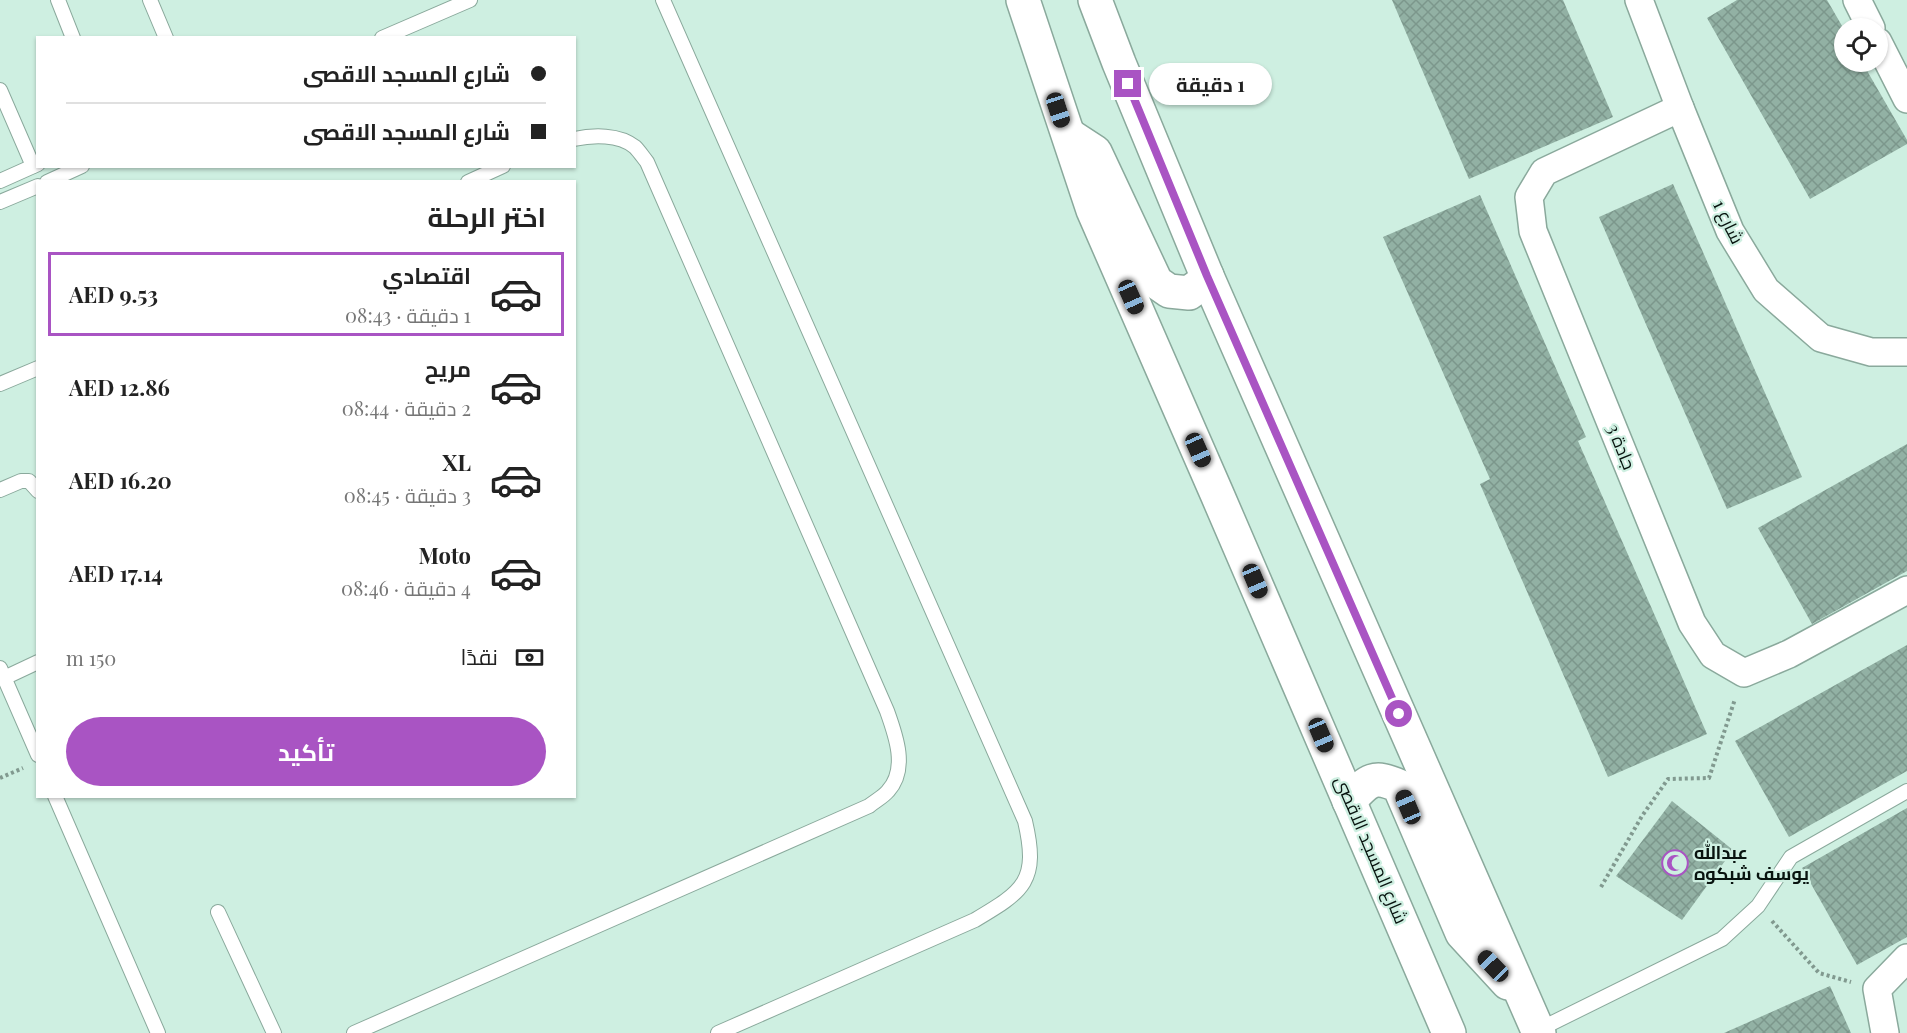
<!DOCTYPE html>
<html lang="ar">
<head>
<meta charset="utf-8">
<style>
	body { margin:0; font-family:"Playfair Display",Cairo,serif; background:#f6f6f6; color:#222; direction:rtl; height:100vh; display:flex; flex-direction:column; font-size:22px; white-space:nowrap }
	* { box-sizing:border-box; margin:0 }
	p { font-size:20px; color:#767676 }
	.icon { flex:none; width:33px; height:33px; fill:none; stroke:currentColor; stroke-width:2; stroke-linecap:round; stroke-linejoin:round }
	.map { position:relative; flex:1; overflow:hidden; direction:ltr }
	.sheet { position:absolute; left:36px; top:180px; width:540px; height:618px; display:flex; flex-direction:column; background:#fff; border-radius:0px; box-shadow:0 2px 4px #0004; direction:rtl }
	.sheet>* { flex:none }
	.guide { position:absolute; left:36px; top:36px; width:540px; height:132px; border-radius:0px; box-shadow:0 2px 4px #0004; direction:rtl; display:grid; align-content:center; height:132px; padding:0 30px; background:#fff }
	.tools { position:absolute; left:1834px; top:18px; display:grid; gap:12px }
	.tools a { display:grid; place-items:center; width:54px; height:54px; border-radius:50%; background:#fff; box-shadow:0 2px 4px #0004; font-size:30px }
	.end { position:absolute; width:27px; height:27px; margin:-14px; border:8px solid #a954c3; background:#fff; box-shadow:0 0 0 3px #fff }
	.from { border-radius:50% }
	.bubble { position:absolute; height:42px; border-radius:21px; background:#fff; box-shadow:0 2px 4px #0004; font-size:20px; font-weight:700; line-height:42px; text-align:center; direction:rtl }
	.car { position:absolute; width:18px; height:36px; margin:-18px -9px; border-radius:8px; box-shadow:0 0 4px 2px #0007; background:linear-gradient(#222 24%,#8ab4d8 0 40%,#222 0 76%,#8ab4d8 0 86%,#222 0) }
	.guide b { display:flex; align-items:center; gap:21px; height:57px; font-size:22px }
	.guide b+b { border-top:2px solid #e0e0e0 }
	.guide i { width:15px; height:15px; background:#222 }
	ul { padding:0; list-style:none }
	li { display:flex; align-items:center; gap:18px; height:84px; margin:0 12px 9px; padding:0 18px; border:3px solid transparent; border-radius:0px }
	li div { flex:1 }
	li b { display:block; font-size:22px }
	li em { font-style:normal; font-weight:700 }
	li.current { border-color:#a954c3 }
	li>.icon { width:54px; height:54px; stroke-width:1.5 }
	h2 { padding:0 30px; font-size:27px; line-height:72px }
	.pay { display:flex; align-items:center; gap:15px; height:66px; padding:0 30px; font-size:22px }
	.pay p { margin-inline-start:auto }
	.action { display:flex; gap:12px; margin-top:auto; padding:12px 30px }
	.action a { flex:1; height:69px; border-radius:36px; background:#a954c3; color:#fff; font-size:24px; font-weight:700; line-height:69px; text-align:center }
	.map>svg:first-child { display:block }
	.building { fill:url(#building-cross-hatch) }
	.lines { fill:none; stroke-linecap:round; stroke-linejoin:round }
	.lane-casing { stroke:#8aa99c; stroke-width:16 }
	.street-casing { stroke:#8aa99c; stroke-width:30 }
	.secondary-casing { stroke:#8aa99c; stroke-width:36 }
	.path { stroke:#81998f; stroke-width:4; stroke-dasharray:3 3; stroke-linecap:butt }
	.lane { stroke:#fff; stroke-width:14 }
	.street { stroke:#fff; stroke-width:27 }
	.secondary { stroke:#fff; stroke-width:33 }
	.route { stroke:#a954c3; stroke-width:8 }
	.labels { text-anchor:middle; stroke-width:4.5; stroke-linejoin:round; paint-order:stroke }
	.street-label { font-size:18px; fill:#08130f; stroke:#ceefe1 }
	.poi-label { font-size:18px; font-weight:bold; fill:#08130f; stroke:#ceefe1; text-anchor:start }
</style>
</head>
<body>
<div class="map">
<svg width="1907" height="1033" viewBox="0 0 1907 1033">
	<defs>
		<pattern id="building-cross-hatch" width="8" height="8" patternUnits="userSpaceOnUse" patternTransform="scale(1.5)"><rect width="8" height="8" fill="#92b1a4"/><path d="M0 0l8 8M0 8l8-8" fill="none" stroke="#7c978c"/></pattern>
	</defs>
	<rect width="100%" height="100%" fill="#ceefe1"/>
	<g class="building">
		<polygon points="1392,0 1563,0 1613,117 1469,179"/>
		<polygon points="1737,0 1827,0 1845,31 1845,62 1862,62 1907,140 1907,144 1810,199 1707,18"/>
		<polygon points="1673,184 1802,477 1727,509 1599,217"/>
		<polygon points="1480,195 1586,437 1578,441 1707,734 1608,777 1480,484 1490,479 1383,237"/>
		<polygon points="1907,444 1907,571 1812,624 1758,528"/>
		<polygon points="1907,645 1907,771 1789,837 1735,741"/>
		<polygon points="1672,801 1733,850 1682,920 1616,876"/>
		<polygon points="1907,808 1907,937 1857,965 1802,868"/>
		<polygon points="1830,986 1851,1033 1724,1033"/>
	</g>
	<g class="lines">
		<g class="lane-casing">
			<g id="lane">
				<polyline points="58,0 73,38"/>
				<polyline points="150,0 166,38"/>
				<path d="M663 0 1025 821C1039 881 1024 891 975 920L718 1033"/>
				<polyline points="382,38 470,0"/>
				<polyline points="0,90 33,166"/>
				<polyline points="0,181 38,164"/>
				<polyline points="47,182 82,166"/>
				<polyline points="468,182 503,166"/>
				<polyline points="0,202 38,186"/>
				<polyline points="0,384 38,368"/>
				<polyline points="0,490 21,481 29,481 38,491"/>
				<polyline points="0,668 38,755"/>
				<polyline points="4,678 38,662"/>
				<polyline points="55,796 158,1033"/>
				<polyline points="218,912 274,1033"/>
				<polyline points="1538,1030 1722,939 1758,906 1791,857 1907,791"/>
				<path d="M354 1033 869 806C875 801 883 797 888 791 908 769 896 736 887 711L647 162C643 157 639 151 635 147 619 134 593 135 574 139"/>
			</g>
		</g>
		<g class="street-casing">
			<g id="street">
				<polyline points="1639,0 1680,108 1730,231 1766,290 1821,338 1871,352 1907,352"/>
				<polyline points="1857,0 1871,28"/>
				<polyline points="1878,42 1907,99"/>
				<polyline points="1680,108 1544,172 1529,197 1533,231 1692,623 1713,655 1744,673 1789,654 1907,590"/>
				<polyline points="1885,1033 1877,989 1907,958"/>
			</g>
		</g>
		<g class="secondary-casing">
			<g id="secondary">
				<polyline points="1023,0 1093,210 1217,494 1449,1033"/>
				<polyline points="1095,0 1119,63 1207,276 1539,1033"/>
				<polyline points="1072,137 1095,152 1156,282 1169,291 1189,293 1201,284 1207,276"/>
				<path d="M1349 801C1368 781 1372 774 1399 786L1462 933 1508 983"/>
			</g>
		</g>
		<g class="path">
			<polyline points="0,778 23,768"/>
			<polyline points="1601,887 1642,816 1668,779 1709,778 1735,699"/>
			<polyline points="1772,921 1819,973 1851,982"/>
		</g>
		<use href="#lane" class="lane"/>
		<use href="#street" class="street"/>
		<use href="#secondary" class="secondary"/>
	</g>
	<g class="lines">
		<polyline class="route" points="1128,84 1207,276 1399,714"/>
	</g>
	<defs>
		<g id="mosque-ring" transform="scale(1.35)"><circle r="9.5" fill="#ceefe1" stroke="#a954c3" stroke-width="1.5"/><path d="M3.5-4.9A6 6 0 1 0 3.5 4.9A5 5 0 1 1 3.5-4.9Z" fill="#a954c3"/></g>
	</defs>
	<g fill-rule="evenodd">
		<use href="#mosque-ring" x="1675" y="863"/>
	</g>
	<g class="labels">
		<g class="street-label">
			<text transform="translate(1728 222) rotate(64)" y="6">شارع 1</text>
			<text transform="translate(1621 447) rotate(68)" y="6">جادة 3</text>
			<text transform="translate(1371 850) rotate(67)" y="6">شارع المسجد الاقصى</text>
		</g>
		<g class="poi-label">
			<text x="1694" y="859">عبدالله<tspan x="1694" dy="21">يوسف شبكوه</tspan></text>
		</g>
	</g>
</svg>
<div class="tools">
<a><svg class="icon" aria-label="locate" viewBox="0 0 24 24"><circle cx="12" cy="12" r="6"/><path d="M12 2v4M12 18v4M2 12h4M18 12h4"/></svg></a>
</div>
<i class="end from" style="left:1399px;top:714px"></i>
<i class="end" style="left:1128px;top:84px"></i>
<div class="bubble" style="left:1149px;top:63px;width:123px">1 دقيقة</div>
<i class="car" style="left:1058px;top:110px;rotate:162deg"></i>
<i class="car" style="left:1131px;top:297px;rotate:156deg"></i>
<i class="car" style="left:1198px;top:450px;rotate:156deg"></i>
<i class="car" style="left:1255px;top:581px;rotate:157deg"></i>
<i class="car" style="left:1321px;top:735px;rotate:157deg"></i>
<i class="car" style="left:1408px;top:807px;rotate:337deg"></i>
<i class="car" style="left:1493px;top:966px;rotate:316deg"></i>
<div class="guide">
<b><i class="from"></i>شارع المسجد الاقصى</b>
<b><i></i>شارع المسجد الاقصى</b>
</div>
<section class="sheet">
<h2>اختر الرحلة</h2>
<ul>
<li class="current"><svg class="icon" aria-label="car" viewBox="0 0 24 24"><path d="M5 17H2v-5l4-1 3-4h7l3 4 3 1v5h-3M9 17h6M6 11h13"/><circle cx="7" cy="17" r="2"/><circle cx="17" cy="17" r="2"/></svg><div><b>اقتصادي</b><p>1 دقيقة · 08:43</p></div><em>AED 9.53</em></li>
<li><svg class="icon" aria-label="car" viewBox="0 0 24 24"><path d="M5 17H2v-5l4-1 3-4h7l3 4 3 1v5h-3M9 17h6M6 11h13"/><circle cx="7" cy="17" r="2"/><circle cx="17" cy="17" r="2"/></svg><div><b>مريح</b><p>2 دقيقة · 08:44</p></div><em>AED 12.86</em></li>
<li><svg class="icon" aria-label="car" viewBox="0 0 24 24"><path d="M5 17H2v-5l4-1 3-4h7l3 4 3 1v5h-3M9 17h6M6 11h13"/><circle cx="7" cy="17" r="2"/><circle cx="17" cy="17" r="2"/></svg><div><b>XL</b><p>3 دقيقة · 08:45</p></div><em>AED 16.20</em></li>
<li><svg class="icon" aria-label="car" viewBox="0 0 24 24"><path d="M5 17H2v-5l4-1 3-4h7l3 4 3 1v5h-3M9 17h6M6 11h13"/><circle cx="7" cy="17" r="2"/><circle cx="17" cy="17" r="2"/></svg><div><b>Moto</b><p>4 دقيقة · 08:46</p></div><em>AED 17.14</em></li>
</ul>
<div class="pay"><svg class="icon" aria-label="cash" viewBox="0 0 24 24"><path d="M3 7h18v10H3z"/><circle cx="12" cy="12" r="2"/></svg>نقدًا<p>150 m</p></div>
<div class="action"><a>تأكيد</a></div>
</section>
</div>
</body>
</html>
